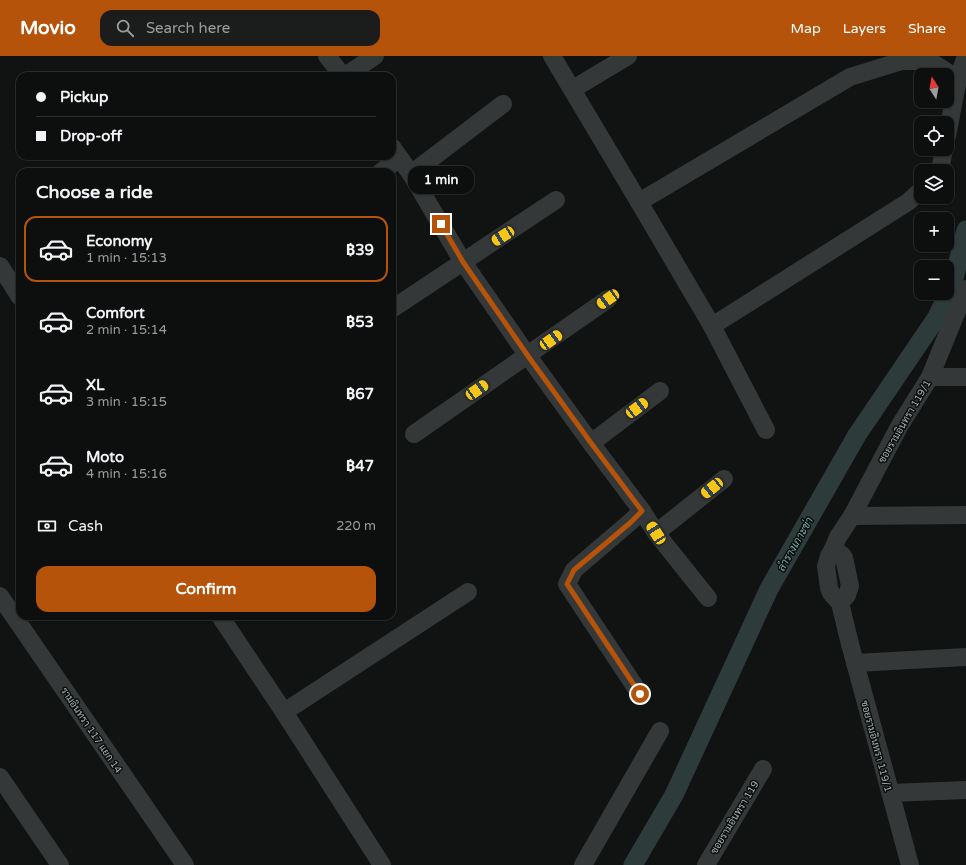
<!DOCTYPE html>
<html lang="en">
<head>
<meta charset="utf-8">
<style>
	body { margin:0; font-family:"Varela Round",Sarabun,sans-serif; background:#1b1c1c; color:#f1f3f6; height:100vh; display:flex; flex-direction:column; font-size:15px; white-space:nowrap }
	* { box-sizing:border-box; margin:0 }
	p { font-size:13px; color:#9a9c9e }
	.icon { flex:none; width:22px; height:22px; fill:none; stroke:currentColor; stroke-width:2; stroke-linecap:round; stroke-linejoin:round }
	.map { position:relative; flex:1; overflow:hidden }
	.side { position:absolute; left:16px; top:112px; width:380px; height:452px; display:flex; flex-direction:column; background:#0d0e0e; border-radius:12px; box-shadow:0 1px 3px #0004,0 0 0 1px #2d2e2e }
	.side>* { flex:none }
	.top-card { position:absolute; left:16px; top:16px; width:380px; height:88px; border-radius:12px; box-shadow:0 1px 3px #0004,0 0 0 1px #2d2e2e; display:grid; align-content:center; height:88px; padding:0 20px; background:#0d0e0e }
	.needle { width:26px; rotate:349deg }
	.fabs { position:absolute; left:914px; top:12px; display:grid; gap:8px }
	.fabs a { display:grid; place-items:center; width:40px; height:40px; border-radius:8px; background:#0d0e0e; box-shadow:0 1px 3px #0004,0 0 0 1px #2d2e2e; font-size:20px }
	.end { position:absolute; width:18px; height:18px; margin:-9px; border:5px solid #b45309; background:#fff; box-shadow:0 0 0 2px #fff }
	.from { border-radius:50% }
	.bubble { position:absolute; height:28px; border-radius:12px; background:#0d0e0e; box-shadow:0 1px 3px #0004,0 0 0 1px #2d2e2e; font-size:13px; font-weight:800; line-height:28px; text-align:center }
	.car { position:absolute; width:12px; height:24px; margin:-12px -6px; border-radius:5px; box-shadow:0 0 3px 1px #0007; background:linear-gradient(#f5c518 24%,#345 0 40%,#f5c518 0 76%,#345 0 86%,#f5c518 0) }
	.top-card b { display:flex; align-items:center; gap:14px; height:38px; font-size:15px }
	.top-card b+b { border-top:1px solid #2d2e2e }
	.top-card i { width:10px; height:10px; background:#f1f3f6 }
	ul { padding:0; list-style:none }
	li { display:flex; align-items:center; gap:12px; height:66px; margin:0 8px 6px; padding:0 12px; border:2px solid transparent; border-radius:12px }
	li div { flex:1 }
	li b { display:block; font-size:15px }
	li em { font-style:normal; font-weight:800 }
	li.active { border-color:#b45309 }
	li>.icon { width:36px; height:36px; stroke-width:1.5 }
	h2 { padding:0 20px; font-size:18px; line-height:48px }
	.pay { display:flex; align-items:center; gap:10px; height:44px; padding:0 20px; font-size:15px }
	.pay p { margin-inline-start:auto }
	.primary-button { display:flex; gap:8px; margin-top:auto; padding:8px 20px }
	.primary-button a { flex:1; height:46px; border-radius:12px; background:#b45309; color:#fff; font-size:16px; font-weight:800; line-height:46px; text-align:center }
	header { display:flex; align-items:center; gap:24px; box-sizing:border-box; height:56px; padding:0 20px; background:#b45309; color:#fff }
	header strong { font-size:19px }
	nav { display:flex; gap:22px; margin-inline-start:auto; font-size:14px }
	.search { width:280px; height:36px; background:#1b1c1c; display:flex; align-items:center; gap:10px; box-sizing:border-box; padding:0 14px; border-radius:12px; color:#9a9c9e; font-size:15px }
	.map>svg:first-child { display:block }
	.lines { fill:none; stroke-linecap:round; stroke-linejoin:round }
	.canal { stroke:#2d3c3b; stroke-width:19 }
	.minor { stroke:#343839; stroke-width:18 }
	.route { stroke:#b45309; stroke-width:5 }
	.labels { text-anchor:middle; stroke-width:3; stroke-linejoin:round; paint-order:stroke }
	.street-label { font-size:10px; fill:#a3b0b2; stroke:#0c0d0d }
	.water-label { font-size:11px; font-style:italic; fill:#7caca7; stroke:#0c0d0d }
</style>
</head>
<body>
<header>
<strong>Movio</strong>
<div class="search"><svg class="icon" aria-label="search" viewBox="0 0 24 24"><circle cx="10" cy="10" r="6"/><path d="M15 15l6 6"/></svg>Search here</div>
<nav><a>Map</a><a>Layers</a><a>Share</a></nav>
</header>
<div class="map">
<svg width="966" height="809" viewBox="0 0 966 809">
	<rect width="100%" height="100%" fill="#111212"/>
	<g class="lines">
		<polyline class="canal" points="633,809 674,739 769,533 857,379 937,261 952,230 966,174"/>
		<g class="minor">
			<polyline points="327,0 343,20"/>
			<polyline points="552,0 639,146 712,270 766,374"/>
			<polyline points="345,20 375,0"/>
			<polyline points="573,33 628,0"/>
			<polyline points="947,80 958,23 966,0"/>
			<polyline points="392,91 411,118 463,206 528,300 591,387 642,455 629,467 574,514 567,528 640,638"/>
			<polyline points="940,115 944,93"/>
			<polyline points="381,116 400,102"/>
			<polyline points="411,118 503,48"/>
			<polyline points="639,146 850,21 902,5 930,5 958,23"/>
			<polyline points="0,210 20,241"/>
			<polyline points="392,253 556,144"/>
			<polyline points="712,270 908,146 921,134"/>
			<polyline points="930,321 966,321"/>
			<polyline points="414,378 608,243"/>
			<polyline points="591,387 660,335"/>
			<polyline points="642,455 656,477 708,542"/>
			<polyline points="852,460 966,459"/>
			<polyline points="656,477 724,423"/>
			<polyline points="833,493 842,499 844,502 845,506 850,530 847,539 840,547"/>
			<polyline points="0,540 185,809"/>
			<polyline points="220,560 284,656 382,809"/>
			<polyline points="855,607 966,601"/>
			<polyline points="284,656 468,536"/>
			<polyline points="0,721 60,809"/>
			<polyline points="890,737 966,734"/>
			<polyline points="583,809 660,675"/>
			<polyline points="706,809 763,713"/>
			<polyline points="910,809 850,588 840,547 831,537 829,532 826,510 829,500 833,493 838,481 852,460 900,369 930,321 966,233"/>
		</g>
	</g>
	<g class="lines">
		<polyline class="route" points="441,168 463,206 528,300 591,387 642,455 630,467 574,514 567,528 640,638"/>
	</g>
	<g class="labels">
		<g class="street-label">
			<text transform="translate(904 365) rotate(-60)" y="4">ซอยรามอินทรา 119/1</text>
			<text transform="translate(92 674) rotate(56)" y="4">รามอินทรา 117 แยก 14</text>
			<text transform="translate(877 690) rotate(75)" y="4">ซอยรามอินทรา 119/1</text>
			<text transform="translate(734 761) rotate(-59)" y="4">ซอยรามอินทรา 119</text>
		</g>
		<g class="water-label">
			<text transform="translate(795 488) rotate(-60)" y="4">ลำรางเกาะข่า</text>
		</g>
	</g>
</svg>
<div class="fabs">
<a><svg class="needle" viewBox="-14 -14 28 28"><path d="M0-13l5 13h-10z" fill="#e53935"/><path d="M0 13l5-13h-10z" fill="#9a9c9e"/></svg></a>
<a><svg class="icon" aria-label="locate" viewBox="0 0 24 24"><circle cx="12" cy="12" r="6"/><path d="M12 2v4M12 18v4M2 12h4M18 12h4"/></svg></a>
<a><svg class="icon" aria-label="layers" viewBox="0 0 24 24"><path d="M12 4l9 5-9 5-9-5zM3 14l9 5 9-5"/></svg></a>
<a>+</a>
<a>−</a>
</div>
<i class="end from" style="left:640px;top:638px"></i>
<i class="end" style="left:441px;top:168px"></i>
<div class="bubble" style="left:408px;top:110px;width:66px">1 min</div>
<i class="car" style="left:503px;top:180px;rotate:237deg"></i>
<i class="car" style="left:608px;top:243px;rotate:235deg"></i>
<i class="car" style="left:551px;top:284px;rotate:55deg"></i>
<i class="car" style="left:477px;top:334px;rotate:56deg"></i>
<i class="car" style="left:637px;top:352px;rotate:53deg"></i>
<i class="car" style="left:712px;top:432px;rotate:231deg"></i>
<i class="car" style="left:656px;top:477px;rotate:327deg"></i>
<div class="top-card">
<b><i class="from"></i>Pickup</b>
<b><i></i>Drop-off</b>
</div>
<section class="side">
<h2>Choose a ride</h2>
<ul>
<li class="active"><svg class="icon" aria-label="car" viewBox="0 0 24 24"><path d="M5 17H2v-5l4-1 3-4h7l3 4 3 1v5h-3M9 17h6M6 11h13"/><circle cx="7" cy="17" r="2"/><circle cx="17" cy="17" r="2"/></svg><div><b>Economy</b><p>1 min · 15:13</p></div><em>฿39</em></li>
<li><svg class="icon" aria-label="car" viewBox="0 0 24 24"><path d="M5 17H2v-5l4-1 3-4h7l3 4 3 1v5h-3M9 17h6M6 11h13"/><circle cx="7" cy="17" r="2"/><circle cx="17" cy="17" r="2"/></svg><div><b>Comfort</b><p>2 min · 15:14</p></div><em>฿53</em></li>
<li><svg class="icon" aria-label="car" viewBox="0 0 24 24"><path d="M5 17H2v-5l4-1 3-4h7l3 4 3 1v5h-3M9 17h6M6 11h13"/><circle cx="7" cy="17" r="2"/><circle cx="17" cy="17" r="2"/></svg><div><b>XL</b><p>3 min · 15:15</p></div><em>฿67</em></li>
<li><svg class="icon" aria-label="car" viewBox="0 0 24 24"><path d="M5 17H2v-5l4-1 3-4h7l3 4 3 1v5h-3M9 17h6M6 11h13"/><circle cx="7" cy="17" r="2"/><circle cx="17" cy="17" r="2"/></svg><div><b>Moto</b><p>4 min · 15:16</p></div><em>฿47</em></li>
</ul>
<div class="pay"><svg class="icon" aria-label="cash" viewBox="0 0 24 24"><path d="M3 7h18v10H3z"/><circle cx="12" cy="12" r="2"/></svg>Cash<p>220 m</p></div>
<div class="primary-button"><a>Confirm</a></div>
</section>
</div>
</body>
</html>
